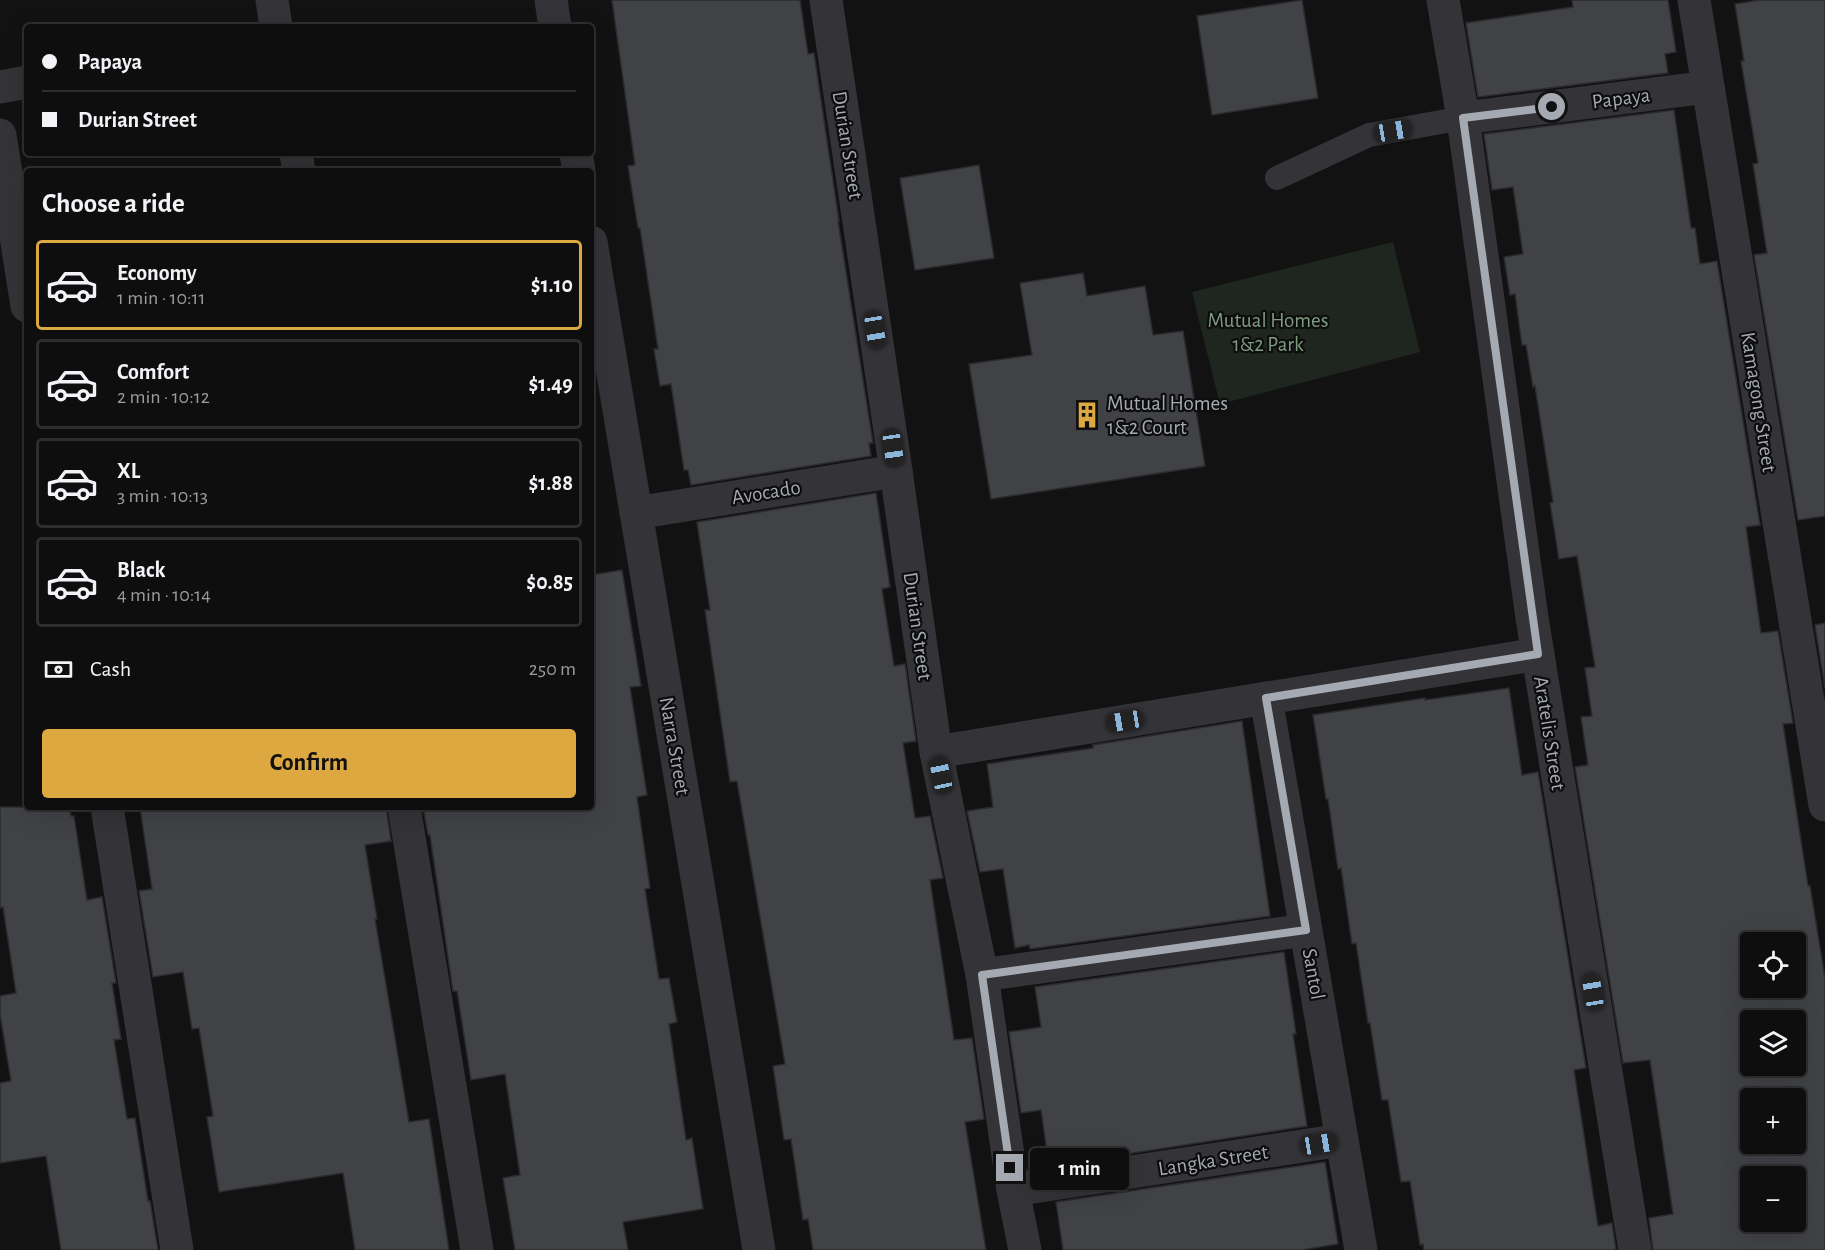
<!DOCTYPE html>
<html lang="en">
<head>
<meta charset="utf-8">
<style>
	body { margin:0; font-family:"Alegreya Sans",sans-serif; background:#171717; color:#f1f3f6; height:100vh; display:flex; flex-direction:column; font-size:22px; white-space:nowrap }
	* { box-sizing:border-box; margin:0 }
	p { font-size:20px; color:#9b9c9e }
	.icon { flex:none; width:33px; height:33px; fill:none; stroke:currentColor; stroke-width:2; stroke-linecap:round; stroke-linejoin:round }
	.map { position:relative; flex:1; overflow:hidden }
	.drawer { position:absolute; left:24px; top:168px; width:570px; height:642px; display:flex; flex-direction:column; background:#0e0e0e; border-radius:6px; box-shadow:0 6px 24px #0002,0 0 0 2px #2e2e2e }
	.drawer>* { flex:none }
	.guide { position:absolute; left:24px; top:24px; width:570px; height:132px; border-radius:6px; box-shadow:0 6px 24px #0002,0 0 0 2px #2e2e2e; display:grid; align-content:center; height:132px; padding:0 18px; background:#0e0e0e }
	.fabs { position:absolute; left:1740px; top:932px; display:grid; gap:12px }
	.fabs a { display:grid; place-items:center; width:66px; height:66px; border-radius:6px; background:#0e0e0e; box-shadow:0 6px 24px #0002,0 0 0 2px #2e2e2e; font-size:30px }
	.end { position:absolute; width:27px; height:27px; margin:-14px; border:8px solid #a5a9b2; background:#111; box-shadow:0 0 0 3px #111 }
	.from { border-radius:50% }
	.bubble { position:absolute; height:42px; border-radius:6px; background:#0e0e0e; box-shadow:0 6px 24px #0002,0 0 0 2px #2e2e2e; font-size:20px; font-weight:700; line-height:42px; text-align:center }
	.car { position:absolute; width:18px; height:36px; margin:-18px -9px; border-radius:8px; box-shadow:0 0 4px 2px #0007; background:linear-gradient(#222 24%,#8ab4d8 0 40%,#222 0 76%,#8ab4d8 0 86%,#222 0) }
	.guide b { display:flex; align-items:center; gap:21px; height:57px; font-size:22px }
	.guide b+b { border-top:2px solid #2e2e2e }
	.guide i { width:15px; height:15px; background:#f1f3f6 }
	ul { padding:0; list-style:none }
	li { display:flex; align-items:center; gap:18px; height:90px; margin:0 12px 9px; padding:0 6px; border:3px solid #2e2e2e; border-radius:6px }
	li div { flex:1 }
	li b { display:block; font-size:22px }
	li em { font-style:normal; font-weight:700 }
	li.current { border-color:#dda840 }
	li>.icon { width:54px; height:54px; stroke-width:1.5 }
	h2 { padding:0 18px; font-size:27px; line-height:72px }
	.pay { display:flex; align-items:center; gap:15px; height:66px; padding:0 18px; font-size:22px }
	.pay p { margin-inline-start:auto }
	.action { display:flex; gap:12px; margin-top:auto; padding:12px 18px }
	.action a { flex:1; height:69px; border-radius:6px; background:#dda840; color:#111; font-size:24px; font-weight:700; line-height:69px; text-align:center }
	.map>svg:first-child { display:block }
	.green { fill:#1f2620 }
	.building { fill:#414246; stroke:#2c2c2f; stroke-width:1.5; fill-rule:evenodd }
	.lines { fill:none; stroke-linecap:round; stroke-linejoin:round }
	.service { stroke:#343438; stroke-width:24 }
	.minor { stroke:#343438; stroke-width:33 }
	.tertiary { stroke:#343438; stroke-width:33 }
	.route { stroke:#a5a9b2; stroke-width:8 }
	.labels { text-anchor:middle; stroke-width:4.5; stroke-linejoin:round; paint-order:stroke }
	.street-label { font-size:21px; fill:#a5a9b2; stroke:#0d0d0e }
	.park-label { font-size:21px; fill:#7e9c80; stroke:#0d0d0e }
	.poi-label { font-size:21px; fill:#a5a9b2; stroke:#0d0d0e; text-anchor:start }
</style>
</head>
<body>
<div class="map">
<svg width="1825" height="1250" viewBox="0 0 1825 1250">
	<rect width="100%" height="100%" fill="#121213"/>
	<polygon class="green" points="1393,242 1420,352 1220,404 1192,292"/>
	<g class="building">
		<polygon points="612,0 800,0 808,54 814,53 839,221 838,221 873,443 869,443 871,456 691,485 688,470 684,470 671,384 660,386 654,349 658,349 640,228 638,228 628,166 635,165"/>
		<polygon points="1302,0 1318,98 1212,115 1197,16"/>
		<polygon points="1572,0 1668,0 1676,52 1665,54 1668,73 1478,97 1466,23 1573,7"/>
		<polygon points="1759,0 1825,0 1825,516 1798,520 1754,255 1767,253 1753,164 1758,163 1741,61 1744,61 1735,4"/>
		<path d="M1674 110 1691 228H1695L1700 264 1717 261 1760 525 1746 527 1761 633 1778 631 1793 723 1783 724 1808 886H1810L1825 978V1250H1653L1649 1218 1673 1214 1650 1060 1623 1063 1575 767 1588 765 1581 717 1592 716 1585 668 1595 667 1577 556 1559 559 1550 503 1553 502 1535 386 1533 387 1526 345H1522L1515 294 1510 295 1504 257 1523 254 1513 187 1492 190 1484 134ZM1750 942H1796V987H1750ZM1750 1020H1796V1065H1750ZM1750 1098H1796V1143H1750ZM1750 1176H1796V1221H1750Z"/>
		<polygon points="979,165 994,258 915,270 900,178"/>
		<polygon points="1083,273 1087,296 1145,286 1153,335 1183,331 1205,466 991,499 969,364 1032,355 1020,283"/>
		<polygon points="876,493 890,587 882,589 894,666 905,664 916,741 903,743 915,818 930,816 943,878 930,880 954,1040 972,1038 984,1119 965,1122 986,1250 813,1250 808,1219 803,1220 791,1139 784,1140 773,1066 785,1064 737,781 730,782 705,610 710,610 697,522"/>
		<polygon points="622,570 641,686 630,687 647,795 637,797 650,888 645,889 659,979 669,978 677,1022 669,1024 686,1140 692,1138 703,1209 623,1222 628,1250 515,1250 503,1178 520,1175 505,1074 471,1080 457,991 453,991 430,835 428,835 423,807 591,807 591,575"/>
		<polygon points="1825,623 1825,688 1815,625"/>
		<polygon points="1509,688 1522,775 1538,772 1586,1068 1574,1070 1598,1226 1612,1223 1616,1250 1424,1250 1423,1244 1420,1245 1410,1181 1401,1182 1388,1100 1382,1100 1370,1023 1368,1023 1356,943 1352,944 1341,868 1338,869 1328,799 1326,799 1313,715 1425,698 1425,700"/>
		<polygon points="1242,721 1270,916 1030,949 1029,945 1015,948 1003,869 980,872 967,811 993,807 987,764 1093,748 1093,745"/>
		<polygon points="0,807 69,807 71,816 74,816 87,900 102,897 116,983 112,983 121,1039 114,1040 127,1119 135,1118 148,1201 150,1201 158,1250 61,1250 46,1156 0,1163 0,1083 11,1081 0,1014 0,996 16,993 3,907 0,908"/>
		<polygon points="140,807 386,807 391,841 365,845 377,919 375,919 409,1122 429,1119 449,1250 355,1250 343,1173 219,1192 207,1117 213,1116 199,1028 192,1029 183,972 153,977 139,891 152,889"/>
		<polygon points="1284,952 1296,1034 1293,1034 1307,1126 1049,1166 1041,1110 1021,1113 1009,1032 1041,1027 1035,987"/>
		<polygon points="1325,1162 1338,1244 1301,1250 1063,1250 1056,1202"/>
	</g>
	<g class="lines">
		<polyline class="service" points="1277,178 1369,135 1463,118"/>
		<g class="minor">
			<polyline points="551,0 555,27"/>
			<polyline points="826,0 896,471 936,752 982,975 1013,1190 1025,1250"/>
			<polyline points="1443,0 1463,118 1532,618 1635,1250"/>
			<polyline points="1694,0 1825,805"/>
			<polyline points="1463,118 1708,87"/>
			<polyline points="0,135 27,306"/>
			<polyline points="296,153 299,171"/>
			<polyline points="576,153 579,171"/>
			<polyline points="591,242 759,1250"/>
			<polyline points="636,513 896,471"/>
			<polyline points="1266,698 1361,1250"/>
			<polyline points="936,752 1538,654"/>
			<polyline points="107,807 177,1250"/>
			<polyline points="404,807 477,1250"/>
			<polyline points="982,975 1306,930"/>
			<polyline points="1013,1190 1342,1140"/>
		</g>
		<g class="tertiary">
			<polyline points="272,0 276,27"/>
			<polyline points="0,87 27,82"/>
		</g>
	</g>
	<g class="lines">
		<polyline class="route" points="1010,1168 982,975 1306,930 1266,698 1538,654 1463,118 1552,107"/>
	</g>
	<defs>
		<g id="building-bare" transform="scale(2.07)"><path d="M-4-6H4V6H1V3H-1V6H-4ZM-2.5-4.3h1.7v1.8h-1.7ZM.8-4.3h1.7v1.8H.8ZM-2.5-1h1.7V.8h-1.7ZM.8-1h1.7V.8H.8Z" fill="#dda840" stroke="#0d0d0e" stroke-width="2.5" paint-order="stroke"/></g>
	</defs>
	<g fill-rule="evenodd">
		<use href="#building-bare" x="1087" y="415"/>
	</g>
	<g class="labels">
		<g class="street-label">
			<text transform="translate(1621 98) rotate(-7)" y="7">Papaya</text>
			<text transform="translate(848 145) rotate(81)" y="7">Durian Street</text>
			<text transform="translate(1759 402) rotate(81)" y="7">Kamagong Street</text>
			<text transform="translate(766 492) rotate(-9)" y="7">Avocado</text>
			<text transform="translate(918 626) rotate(82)" y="7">Durian Street</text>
			<text transform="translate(1550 733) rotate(81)" y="7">Aratelis Street</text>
			<text transform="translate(675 746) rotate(80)" y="7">Narra Street</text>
			<text transform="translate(1314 974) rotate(80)" y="7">Santol</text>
			<text transform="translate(1213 1160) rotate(-9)" y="7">Langka Street</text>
		</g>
		<g class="park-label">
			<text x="1268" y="327">Mutual Homes<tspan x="1268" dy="24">1&amp;2 Park</tspan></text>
		</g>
		<g class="poi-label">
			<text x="1107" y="410">Mutual Homes<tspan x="1107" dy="24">1&amp;2 Court</tspan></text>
		</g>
	</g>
</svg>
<div class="fabs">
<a><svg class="icon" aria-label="locate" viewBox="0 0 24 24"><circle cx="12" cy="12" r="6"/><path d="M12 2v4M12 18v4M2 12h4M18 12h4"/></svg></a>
<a><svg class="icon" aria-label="layers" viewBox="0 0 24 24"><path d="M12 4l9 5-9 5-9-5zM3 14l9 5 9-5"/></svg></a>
<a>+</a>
<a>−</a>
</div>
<i class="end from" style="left:1552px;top:107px"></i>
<i class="end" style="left:1010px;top:1168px"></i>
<div class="bubble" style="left:1030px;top:1148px;width:99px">1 min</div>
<i class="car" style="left:1393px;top:131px;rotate:80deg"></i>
<i class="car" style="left:875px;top:330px;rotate:171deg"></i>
<i class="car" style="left:893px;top:448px;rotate:172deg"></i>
<i class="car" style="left:1125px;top:721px;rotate:261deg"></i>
<i class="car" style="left:941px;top:775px;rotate:348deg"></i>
<i class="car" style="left:1593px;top:992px;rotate:351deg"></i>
<i class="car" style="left:1319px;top:1144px;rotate:81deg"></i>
<div class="guide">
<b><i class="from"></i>Papaya</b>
<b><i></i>Durian Street</b>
</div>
<section class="drawer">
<h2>Choose a ride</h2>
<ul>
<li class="current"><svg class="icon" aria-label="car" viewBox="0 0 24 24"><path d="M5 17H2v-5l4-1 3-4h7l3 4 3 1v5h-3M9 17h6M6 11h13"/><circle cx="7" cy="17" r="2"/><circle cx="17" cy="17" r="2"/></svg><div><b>Economy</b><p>1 min · 10:11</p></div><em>$1.10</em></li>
<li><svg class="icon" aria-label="car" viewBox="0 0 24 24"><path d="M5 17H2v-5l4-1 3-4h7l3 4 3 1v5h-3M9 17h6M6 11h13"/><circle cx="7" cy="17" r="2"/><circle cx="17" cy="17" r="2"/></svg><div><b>Comfort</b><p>2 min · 10:12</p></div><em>$1.49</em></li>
<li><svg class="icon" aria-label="car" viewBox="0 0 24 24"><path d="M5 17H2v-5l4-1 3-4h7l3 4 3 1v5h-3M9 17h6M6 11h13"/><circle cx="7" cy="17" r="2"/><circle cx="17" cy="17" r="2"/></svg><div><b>XL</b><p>3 min · 10:13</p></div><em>$1.88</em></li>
<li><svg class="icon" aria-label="car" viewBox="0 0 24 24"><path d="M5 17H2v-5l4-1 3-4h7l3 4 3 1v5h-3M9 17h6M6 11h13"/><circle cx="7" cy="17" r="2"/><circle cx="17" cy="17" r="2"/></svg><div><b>Black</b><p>4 min · 10:14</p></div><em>$0.85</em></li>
</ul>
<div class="pay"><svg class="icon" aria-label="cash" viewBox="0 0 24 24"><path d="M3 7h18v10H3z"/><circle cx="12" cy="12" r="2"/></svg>Cash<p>250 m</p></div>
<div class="action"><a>Confirm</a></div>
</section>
</div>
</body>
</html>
